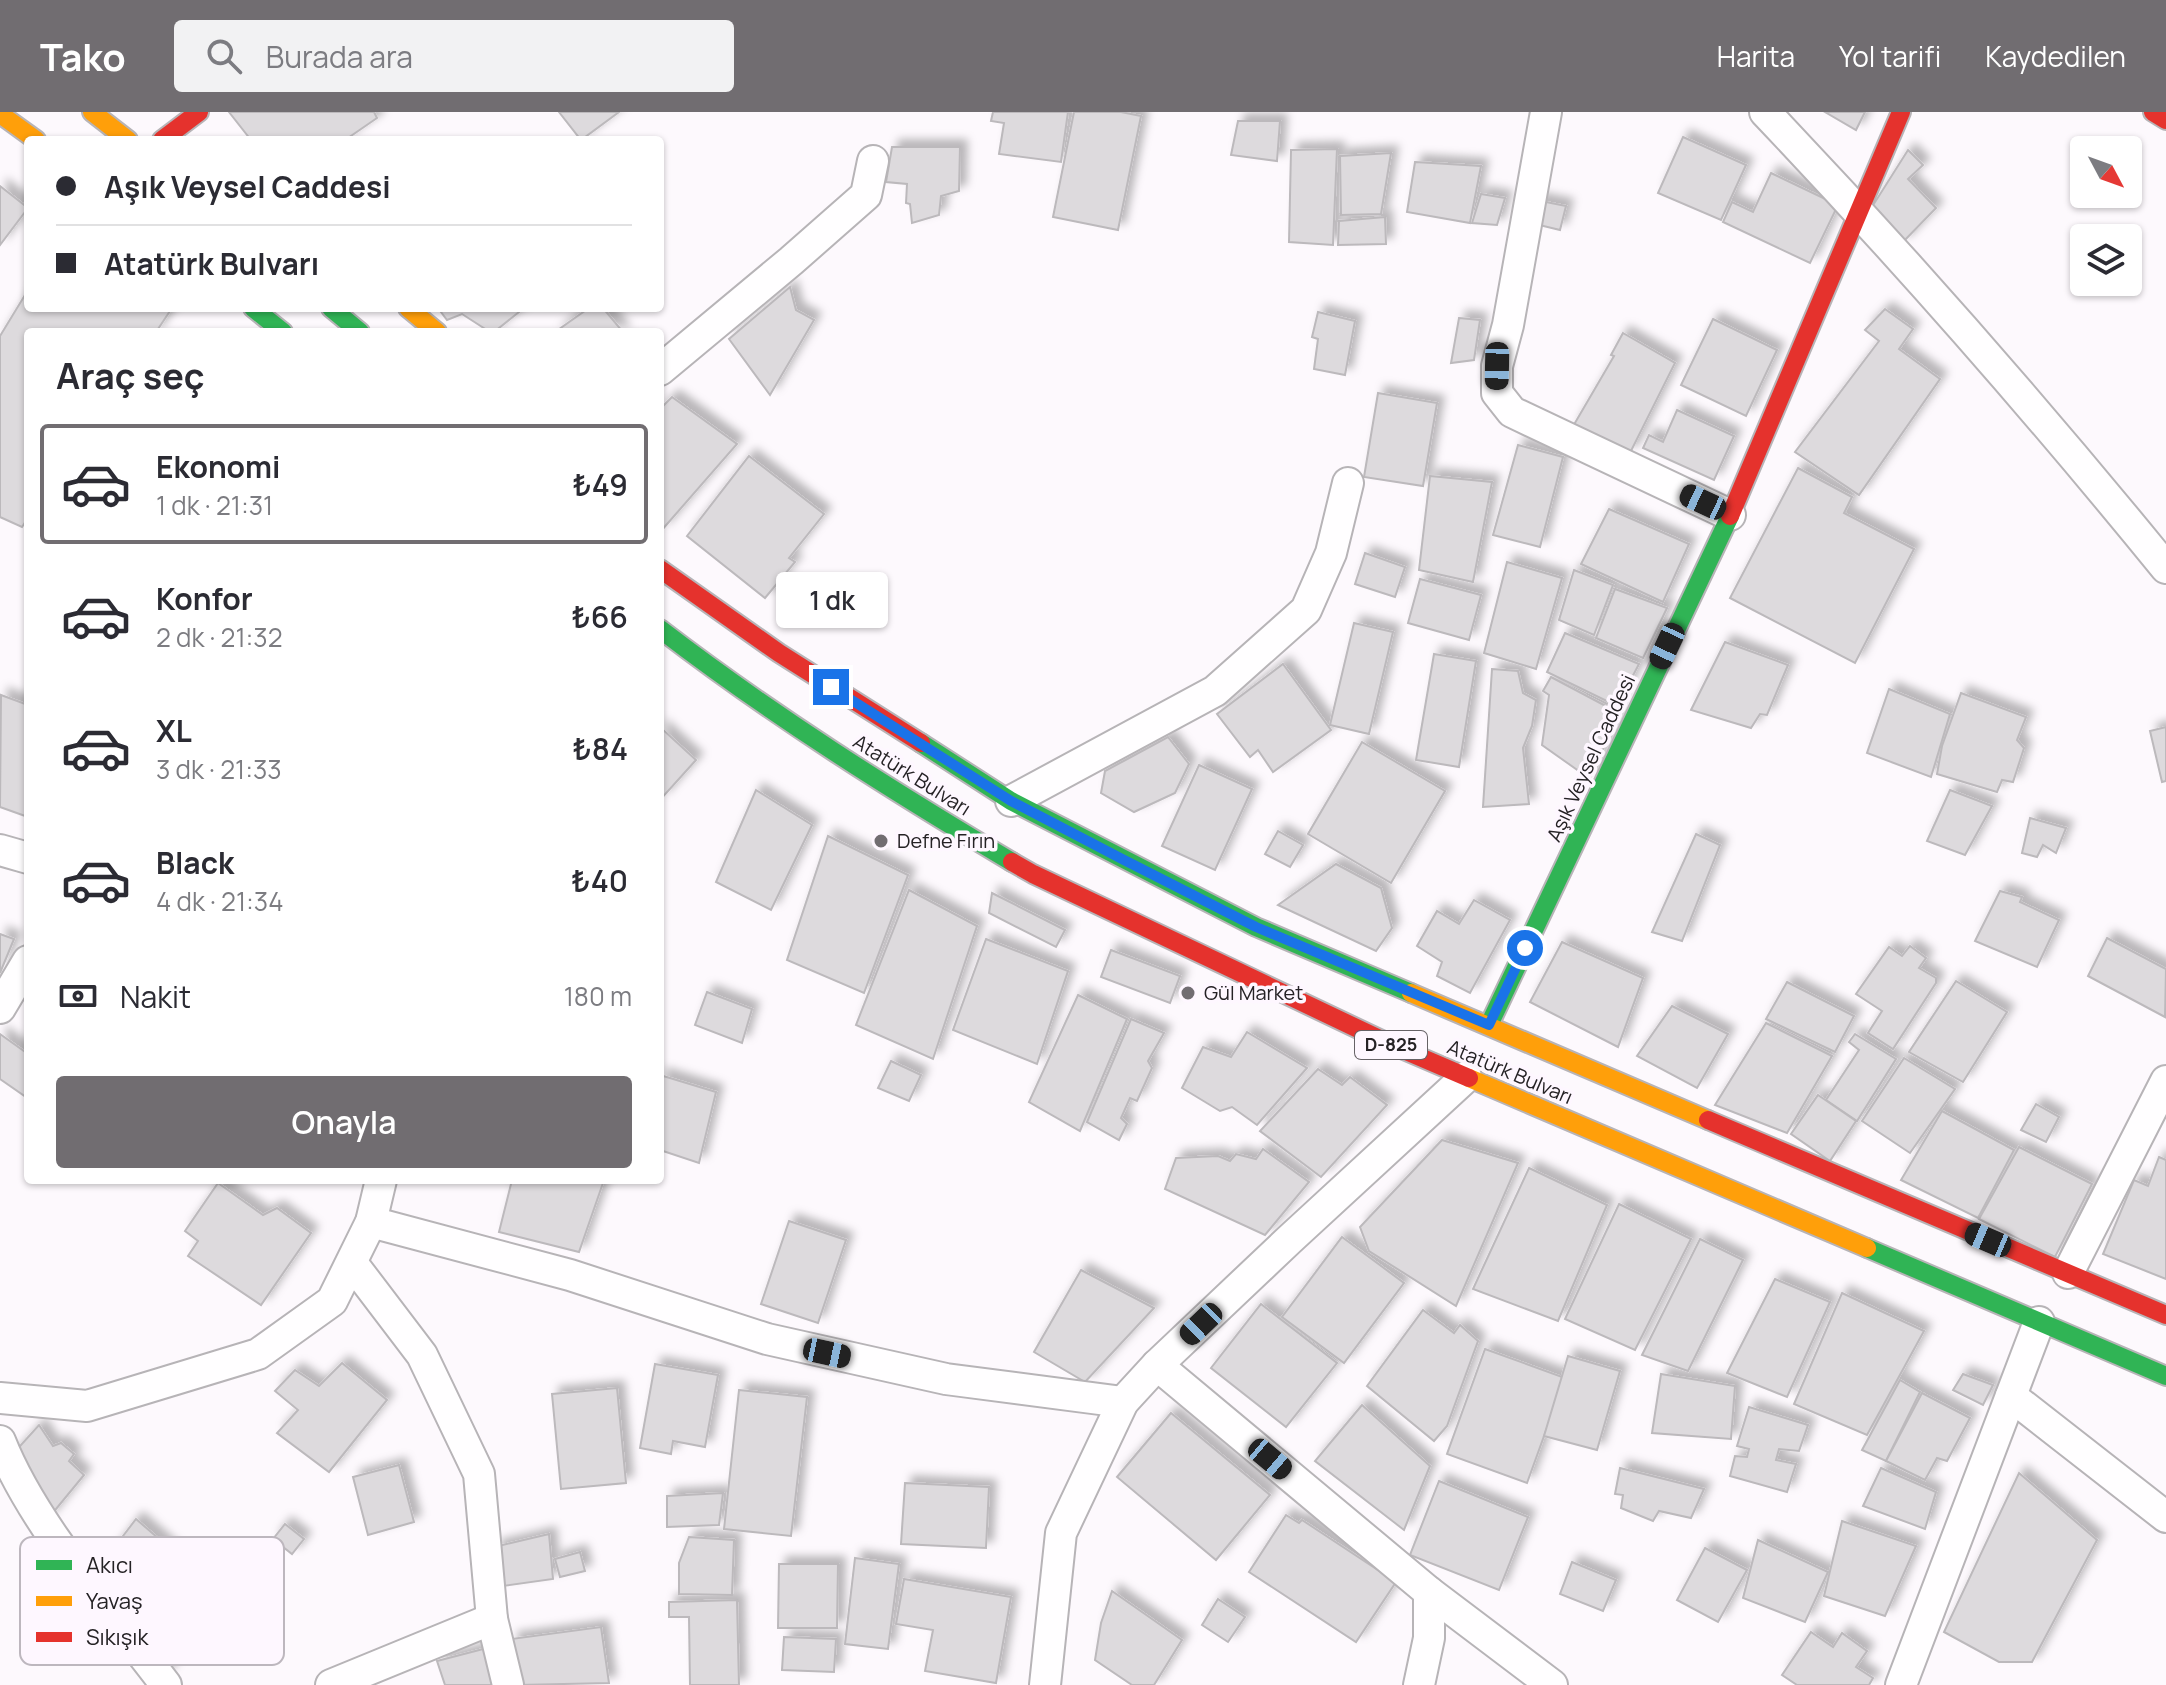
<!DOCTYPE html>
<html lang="tr">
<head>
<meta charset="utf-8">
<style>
	body { margin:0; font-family:Manrope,sans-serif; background:#f2f2f3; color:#2b2b33; height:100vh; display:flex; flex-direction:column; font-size:30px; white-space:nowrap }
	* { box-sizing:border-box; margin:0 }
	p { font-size:26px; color:#7c7c81 }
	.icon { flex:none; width:44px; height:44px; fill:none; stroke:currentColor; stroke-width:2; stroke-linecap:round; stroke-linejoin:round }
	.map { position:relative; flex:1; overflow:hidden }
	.side { position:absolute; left:24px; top:216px; width:640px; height:856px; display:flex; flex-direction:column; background:#fff; border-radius:8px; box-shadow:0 2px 6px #0004 }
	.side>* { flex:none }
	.top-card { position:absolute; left:24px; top:24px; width:640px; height:176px; border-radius:8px; box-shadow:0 2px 6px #0004; display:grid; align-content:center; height:176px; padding:0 32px; background:#fff }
	.needle { width:52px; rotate:131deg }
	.fabs { position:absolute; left:2070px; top:24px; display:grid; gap:16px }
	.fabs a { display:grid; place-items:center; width:72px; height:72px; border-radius:8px; background:#fff; box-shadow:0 2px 6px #0004; font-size:40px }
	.end { position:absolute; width:36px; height:36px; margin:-18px; border:10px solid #1a73e8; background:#fff; box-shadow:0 0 0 4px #fff }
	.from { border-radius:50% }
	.bubble { position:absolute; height:56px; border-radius:8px; background:#fff; box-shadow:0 2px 6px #0004; font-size:26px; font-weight:600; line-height:56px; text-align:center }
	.car { position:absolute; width:24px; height:48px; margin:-24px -12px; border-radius:10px; box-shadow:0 0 6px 2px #0007; background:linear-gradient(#222 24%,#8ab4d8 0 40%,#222 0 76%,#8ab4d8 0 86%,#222 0) }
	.top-card b { display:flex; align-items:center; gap:28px; height:76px; font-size:30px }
	.top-card b+b { border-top:2px solid #e1e1e2 }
	.top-card i { width:20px; height:20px; background:#2b2b33 }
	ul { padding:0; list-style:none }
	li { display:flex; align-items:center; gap:24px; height:120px; margin:0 16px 12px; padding:0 16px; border:4px solid transparent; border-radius:8px }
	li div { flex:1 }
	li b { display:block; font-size:30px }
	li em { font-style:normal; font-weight:600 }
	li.selected { border-color:#716d71 }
	li>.icon { width:72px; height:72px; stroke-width:1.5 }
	h2 { padding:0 32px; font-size:36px; line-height:96px }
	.pay { display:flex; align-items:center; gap:20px; height:88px; padding:0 32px; font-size:30px }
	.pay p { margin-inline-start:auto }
	.button { display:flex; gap:16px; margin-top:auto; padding:16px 32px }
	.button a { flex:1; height:92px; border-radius:8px; background:#716d71; color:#fff; font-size:32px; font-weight:600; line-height:92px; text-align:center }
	header { display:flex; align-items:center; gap:48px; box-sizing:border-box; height:112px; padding:0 40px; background:#716d71; color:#fff }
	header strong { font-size:38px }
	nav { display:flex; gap:44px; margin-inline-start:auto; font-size:28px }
	.search { width:560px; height:72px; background:#f2f2f3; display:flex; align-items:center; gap:20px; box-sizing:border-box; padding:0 28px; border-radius:8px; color:#7c7c81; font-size:30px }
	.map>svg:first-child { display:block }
	.building { fill:#dddadd; stroke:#bcb9bc; stroke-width:2; filter:url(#shadow) }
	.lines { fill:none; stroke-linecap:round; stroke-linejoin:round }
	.street-casing { stroke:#b7b4b7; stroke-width:34 }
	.fast-casing { stroke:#b7b4b7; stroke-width:22 }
	.slow-casing { stroke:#b7b4b7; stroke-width:22 }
	.jam-casing { stroke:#b7b4b7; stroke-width:22 }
	.street { stroke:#fffeff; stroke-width:30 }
	.fast { stroke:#30b455; stroke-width:18 }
	.slow { stroke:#ff9f0a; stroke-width:18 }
	.jam { stroke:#e5322d; stroke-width:18 }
	.route { stroke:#1a73e8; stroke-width:10 }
	.poi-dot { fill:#716d71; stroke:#fef7ff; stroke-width:3 }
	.labels { text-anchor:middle; stroke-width:7; stroke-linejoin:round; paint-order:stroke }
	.shield { fill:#fef7ff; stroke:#666266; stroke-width:2 }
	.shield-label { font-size:18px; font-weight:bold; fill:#252225 }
	.street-label { font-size:20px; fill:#252225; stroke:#fef7ff }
	.poi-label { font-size:20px; fill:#252225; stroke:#fef7ff; text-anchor:start }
	.key { fill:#fef7ff; stroke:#bdb7be; stroke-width:2 }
	.key-label { font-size:22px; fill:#252225 }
</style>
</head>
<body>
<header>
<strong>Tako</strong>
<div class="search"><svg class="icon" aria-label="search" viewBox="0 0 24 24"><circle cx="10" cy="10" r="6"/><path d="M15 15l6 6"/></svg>Burada ara</div>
<nav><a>Harita</a><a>Yol tarifi</a><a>Kaydedilen</a></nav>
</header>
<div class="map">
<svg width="2166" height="1573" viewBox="0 0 2166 1573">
	<defs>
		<filter id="shadow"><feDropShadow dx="7" dy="-7" stdDeviation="4" flood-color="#0004"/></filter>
	</defs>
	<rect width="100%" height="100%" fill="#fdf9fd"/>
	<g class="building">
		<polygon points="229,0 374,0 377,6 345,28 251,28"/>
		<polygon points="559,0 619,0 581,28"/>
		<polygon points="993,0 1068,0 1061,50 999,42 1004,11 991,9"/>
		<polygon points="1074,0 1121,0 1141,4 1118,118 1053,105"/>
		<polygon points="1825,0 1865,0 1856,18"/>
		<polygon points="1238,9 1280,9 1277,49 1231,43"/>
		<polygon points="1683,25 1746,53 1721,108 1658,81"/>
		<polygon points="892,35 960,35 959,79 941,84 939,103 912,111 910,92 906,91 907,72 886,70"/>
		<polygon points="1337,37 1333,133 1289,130 1291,38"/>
		<polygon points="1908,38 1923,53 1908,67 1936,96 1902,131 1870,98"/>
		<polygon points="1391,41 1381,102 1341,103 1340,44"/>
		<polygon points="1415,50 1481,54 1470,111 1407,100"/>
		<polygon points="1771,61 1838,93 1810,151 1723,110 1732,90 1753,100"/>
		<polygon points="0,74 28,96 0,133"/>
		<polygon points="1481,82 1505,86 1497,113 1472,111"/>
		<polygon points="1536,88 1566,94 1560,118 1531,111"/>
		<polygon points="1385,105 1386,132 1338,133 1339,109"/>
		<polygon points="790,175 796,198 814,208 770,283 729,227"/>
		<polygon points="28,178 28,196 172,196 156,220 28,220 28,406 22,415 0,405 0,224"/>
		<polygon points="438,196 524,196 494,220 490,220 462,202 447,208"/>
		<polygon points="589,196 603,196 623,220 555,220"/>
		<polygon points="1885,197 1913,217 1899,237 1940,267 1859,383 1795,340 1879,229 1865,218"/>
		<polygon points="1318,200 1355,209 1345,263 1314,257 1318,227 1312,225"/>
		<polygon points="1459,206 1480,208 1474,248 1451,251"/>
		<polygon points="1713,207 1777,238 1746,304 1681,273"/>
		<polygon points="1623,221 1675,251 1630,341 1572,316 1614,244 1611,243"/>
		<polygon points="1378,281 1437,291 1423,374 1364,365"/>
		<polygon points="672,285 737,332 661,419 660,297"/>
		<polygon points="1677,298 1734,324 1714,368 1643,336 1649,323 1663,330"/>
		<polygon points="1518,333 1563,345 1540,435 1493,423"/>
		<polygon points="749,344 824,402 789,446 795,450 765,486 687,424"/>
		<polygon points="1798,356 1852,385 1844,401 1914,437 1855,551 1730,486"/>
		<polygon points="1430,364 1492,370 1473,470 1419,458"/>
		<polygon points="1609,397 1689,432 1663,490 1581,452"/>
		<polygon points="1365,441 1405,455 1395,485 1355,472"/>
		<polygon points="1507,450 1562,466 1536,557 1484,541"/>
		<polygon points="1574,458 1613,473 1594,523 1559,508"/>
		<polygon points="1420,467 1481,483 1469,528 1408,511"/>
		<polygon points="1615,477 1667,496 1643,546 1596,526"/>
		<polygon points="1354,511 1393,520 1369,622 1330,613"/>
		<polygon points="1565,521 1639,552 1617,594 1547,560"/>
		<polygon points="1725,530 1788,553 1767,603 1760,602 1751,616 1691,598"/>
		<polygon points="1434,542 1476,549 1459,655 1416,648"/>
		<polygon points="1283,552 1331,618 1273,660 1258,638 1250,645 1217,602"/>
		<polygon points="1492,557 1518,559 1523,581 1536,588 1532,614 1523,636 1529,692 1483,695"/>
		<polygon points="1551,565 1619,601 1590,667 1542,633 1549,583 1543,579"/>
		<polygon points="1889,577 1950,602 1931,665 1867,641"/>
		<polygon points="1961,581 2026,605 2017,628 2024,636 2013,670 2002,668 1997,680 1937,662 1942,634"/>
		<polygon points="1,583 28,593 28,705 0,695"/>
		<polygon points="660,615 696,648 660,688"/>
		<polygon points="2166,615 2166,669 2162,670 2150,619"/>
		<polygon points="1168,625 1189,652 1175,681 1134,700 1101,681 1105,659"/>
		<polygon points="1362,630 1445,679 1391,771 1308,722"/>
		<polygon points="1199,653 1252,677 1215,758 1162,734"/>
		<polygon points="756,678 812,713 771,798 716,770"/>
		<polygon points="1950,678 1992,694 1965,743 1927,729"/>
		<polygon points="2030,706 2066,716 2056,741 2043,733 2037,745 2022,741"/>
		<polygon points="1278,719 1303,733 1290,755 1265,742"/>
		<polygon points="1696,722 1720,733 1682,829 1652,820"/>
		<polygon points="828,724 908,763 864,881 787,848"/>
		<polygon points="1336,752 1381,776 1392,816 1376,839 1278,793"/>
		<polygon points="909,778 977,814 933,947 856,913"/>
		<polygon points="2000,779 2022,785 2020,790 2059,808 2037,855 1975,829"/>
		<polygon points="992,781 1065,818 1056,835 989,801"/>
		<polygon points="1474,788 1510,808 1470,881 1437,864 1442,850 1417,834 1437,799 1459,812"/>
		<polygon points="0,822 14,827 0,861"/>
		<polygon points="2107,826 2166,857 2165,905 2088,864"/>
		<polygon points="986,827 1068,859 1037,952 953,918"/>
		<polygon points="1562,830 1643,866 1618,935 1530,890"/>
		<polygon points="1910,834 1926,846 1919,856 1936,866 1936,871 1893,937 1868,921 1882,899 1856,882 1889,835 1902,844"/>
		<polygon points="1111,838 1180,864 1170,891 1101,865"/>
		<polygon points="1956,869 2007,900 1963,970 1909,940"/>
		<polygon points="1787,870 1854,904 1835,940 1766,907"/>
		<polygon points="707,880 752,897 742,931 695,913"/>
		<polygon points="1078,883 1127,907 1080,1019 1029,990"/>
		<polygon points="1672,894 1728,922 1697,976 1637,944"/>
		<polygon points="1131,907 1164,921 1148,949 1152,956 1137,989 1130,986 1121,1006 1127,1012 1119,1028 1087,1010"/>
		<polygon points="1766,911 1832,944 1787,1021 1715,993"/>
		<polygon points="1247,920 1307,956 1257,1013 1232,995 1220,999 1182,976 1203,935 1231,945"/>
		<polygon points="0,922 28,942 28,982 26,985 0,967"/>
		<polygon points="1855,922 1896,947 1857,1009 1826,988 1859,938 1849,930"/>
		<polygon points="1904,946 1955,977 1910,1041 1862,1009"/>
		<polygon points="891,949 921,963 909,989 878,976"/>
		<polygon points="1318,957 1342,973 1350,965 1387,993 1321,1065 1260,1019"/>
		<polygon points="660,963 716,980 699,1051 660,1038"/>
		<polygon points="1818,983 1856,1009 1830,1049 1791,1022"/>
		<polygon points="2036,992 2059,1005 2046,1030 2021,1018"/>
		<polygon points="1942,999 2014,1038 1978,1106 1901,1068"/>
		<polygon points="1442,1028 1518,1051 1456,1194 1369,1139 1360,1115"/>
		<polygon points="2019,1035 2092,1072 2055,1145 1979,1107"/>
		<polygon points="1263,1037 1309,1070 1265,1123 1165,1077 1176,1046 1218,1044 1230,1049 1236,1042 1256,1047"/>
		<polygon points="2159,1045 2166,1048 2166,1167 2103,1142 2134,1068 2148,1074"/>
		<polygon points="1529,1056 1607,1093 1558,1209 1473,1177"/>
		<polygon points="512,1068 604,1068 579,1140 499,1120"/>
		<polygon points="218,1071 263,1103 277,1096 311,1121 261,1193 188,1144 198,1129 185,1119"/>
		<polygon points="1619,1092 1691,1127 1635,1238 1565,1207"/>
		<polygon points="789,1109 846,1128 818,1211 761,1192"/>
		<polygon points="1342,1125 1404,1171 1344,1251 1282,1205"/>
		<polygon points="1700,1127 1743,1148 1688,1259 1642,1243"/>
		<polygon points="1081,1158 1154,1196 1085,1270 1034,1240"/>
		<polygon points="1775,1167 1830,1190 1787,1285 1727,1261"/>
		<polygon points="1842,1181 1924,1219 1867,1323 1794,1292"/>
		<polygon points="1261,1192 1337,1251 1286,1315 1211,1256"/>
		<polygon points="1423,1198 1454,1221 1460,1213 1478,1229 1447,1314 1434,1329 1367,1274"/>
		<polygon points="1485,1237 1565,1266 1527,1371 1447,1342"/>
		<polygon points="1568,1244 1620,1259 1597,1338 1544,1324"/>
		<polygon points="342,1251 387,1288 329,1360 277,1321 298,1298 275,1279 295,1258 319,1274"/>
		<polygon points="655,1252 718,1263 705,1335 673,1329 671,1342 640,1336"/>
		<polygon points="1661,1262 1735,1274 1731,1327 1652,1321"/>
		<polygon points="1963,1262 1993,1273 1983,1293 1953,1278"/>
		<polygon points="1900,1268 1920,1280 1886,1349 1862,1338"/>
		<polygon points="617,1276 626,1371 561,1377 552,1282"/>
		<polygon points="739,1278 807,1285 791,1424 724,1417"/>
		<polygon points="1922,1281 1970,1306 1947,1349 1937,1346 1925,1368 1886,1349"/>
		<polygon points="1362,1293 1430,1354 1404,1418 1315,1349"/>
		<polygon points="1749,1295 1808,1313 1799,1339 1779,1337 1776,1348 1796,1352 1787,1380 1730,1364 1735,1344 1747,1345 1749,1337 1737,1334"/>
		<polygon points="1171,1301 1270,1383 1216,1448 1117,1365"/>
		<polygon points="39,1313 53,1334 61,1331 74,1342 69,1349 84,1363 47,1408 11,1344"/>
		<polygon points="399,1353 414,1410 368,1423 353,1365"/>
		<polygon points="1620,1356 1704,1377 1691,1406 1659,1399 1653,1409 1621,1396 1623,1383 1615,1382"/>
		<polygon points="1881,1356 1936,1380 1925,1417 1863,1394"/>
		<polygon points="2019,1361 2097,1428 2032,1550 1999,1550 1944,1520"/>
		<polygon points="1439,1369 1528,1405 1499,1478 1410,1443"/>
		<polygon points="905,1371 989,1375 986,1436 901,1432"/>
		<polygon points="723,1381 719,1413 667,1415 667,1384"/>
		<polygon points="1286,1403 1299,1411 1302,1408 1396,1470 1356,1530 1249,1460"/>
		<polygon points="136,1407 218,1478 165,1564 91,1466"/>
		<polygon points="1842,1409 1916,1434 1885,1504 1824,1484"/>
		<polygon points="285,1412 304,1427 292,1442 273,1427"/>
		<polygon points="549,1422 553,1467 503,1474 494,1435"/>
		<polygon points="689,1425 734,1428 732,1483 679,1482 679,1451"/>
		<polygon points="1758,1428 1828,1460 1805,1510 1743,1486"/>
		<polygon points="1705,1436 1747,1458 1718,1510 1677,1488"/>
		<polygon points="580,1440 585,1459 560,1465 555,1447"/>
		<polygon points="855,1446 899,1452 888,1537 845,1532"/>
		<polygon points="1572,1450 1616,1468 1603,1499 1560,1482"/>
		<polygon points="779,1452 838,1452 837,1516 778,1516"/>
		<polygon points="904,1467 1011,1485 996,1571 925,1559 933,1518 896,1512"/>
		<polygon points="1112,1479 1182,1528 1154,1573 1132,1573 1095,1548 1101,1511"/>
		<polygon points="1218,1487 1245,1505 1228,1530 1202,1513"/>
		<polygon points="737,1488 739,1573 690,1573 689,1505 669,1505 669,1490"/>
		<polygon points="601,1515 609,1571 518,1573 511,1527"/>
		<polygon points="1811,1520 1833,1535 1842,1521 1867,1539 1856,1555 1873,1566 1869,1573 1797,1573 1782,1563"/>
		<polygon points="784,1525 836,1527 834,1560 782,1558"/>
		<polygon points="487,1536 495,1573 445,1573 437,1549"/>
	</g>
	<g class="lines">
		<g class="street-casing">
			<g id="street">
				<polyline points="1546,0 1508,213 1497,254 1497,281 1512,300 1730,403"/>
				<path d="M1765 0C1904 146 2038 299 2166 456"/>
				<polyline points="660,258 791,149 866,83 873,49"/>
				<polyline points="1011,689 1215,579 1306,498 1331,441 1348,371"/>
				<polyline points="0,738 28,746"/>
				<polyline points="0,896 28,849"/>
				<polyline points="371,1110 570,1163 767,1227 946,1267 1123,1290"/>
				<polyline points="352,1151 422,1243 479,1362 492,1507 508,1573"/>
				<polyline points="2068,1161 2166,969"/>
				<polyline points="1157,1253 1429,1480 1552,1573"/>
				<polyline points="2011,1284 2166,1405"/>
				<polyline points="0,1286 87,1294 258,1242 332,1189 371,1110 381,1068"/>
				<path d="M0 1329C33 1413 111 1500 166 1573"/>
				<polyline points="331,1573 492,1507"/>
				<polyline points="1045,1573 1061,1421 1123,1290 1157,1253 1289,1128 1466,965"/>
				<polyline points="1419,1573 1429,1526 1429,1480"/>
				<polyline points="1901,1573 2039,1210"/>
			</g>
		</g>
		<g class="fast-casing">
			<g id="fast">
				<polyline points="253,196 283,220"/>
				<polyline points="331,196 360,220"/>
				<path d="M660 517C772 603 891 678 1012 750"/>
				<polyline points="921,631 1011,689 1256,815 1411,881"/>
				<polyline points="1489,913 1730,404"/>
				<polyline points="1867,1136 2166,1264"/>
			</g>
		</g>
		<g class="slow-casing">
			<g id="slow">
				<polyline points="92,0 128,28"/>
				<polyline points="0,2 36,28"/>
				<polyline points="408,196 437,220"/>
				<polyline points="1411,881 1708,1008"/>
				<polyline points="1469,966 1867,1136"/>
			</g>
		</g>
		<g class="jam-casing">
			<g id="jam">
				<polyline points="2153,0 2166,8"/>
				<polyline points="162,28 199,0"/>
				<polyline points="1730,404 1901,0"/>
				<polyline points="660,457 779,541 921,631"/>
				<polyline points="1012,750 1033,762 1392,933 1469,966"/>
				<polyline points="1708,1008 2166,1203"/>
			</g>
		</g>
		<use href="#street" class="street"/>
		<use href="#fast" class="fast"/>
		<use href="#slow" class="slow"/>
		<use href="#jam" class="jam"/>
	</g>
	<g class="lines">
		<polyline class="route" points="831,575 1011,689 1124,748 1256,815 1489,913 1525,836"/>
	</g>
	<g class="poi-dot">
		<circle cx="881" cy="729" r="8"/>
		<circle cx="1188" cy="881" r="8"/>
	</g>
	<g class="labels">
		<rect class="shield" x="1355" y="919" width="72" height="28" rx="6"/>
		<g class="shield-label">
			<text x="1391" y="939">D-825</text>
		</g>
		<g class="street-label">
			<text transform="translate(1591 646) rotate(-65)" y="7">Aşık Veysel Caddesi</text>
			<text transform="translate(912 663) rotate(32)" y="7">Atatürk Bulvarı</text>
			<text transform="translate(1510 960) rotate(23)" y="7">Atatürk Bulvarı</text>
		</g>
		<g class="poi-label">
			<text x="897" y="736">Defne Fırın</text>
			<text x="1204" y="888">Gül Market</text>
		</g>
	</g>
	<rect x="20" y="1425" width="264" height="128" rx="12" class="key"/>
	<rect x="36" y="1448" width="36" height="10" fill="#30b455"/>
	<rect x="36" y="1484" width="36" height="10" fill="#ff9f0a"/>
	<rect x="36" y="1520" width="36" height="10" fill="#e5322d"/>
	<g class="key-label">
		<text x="86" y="1461">Akıcı</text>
		<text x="86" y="1497">Yavaş</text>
		<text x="86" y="1533">Sıkışık</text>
	</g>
</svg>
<div class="fabs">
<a><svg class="needle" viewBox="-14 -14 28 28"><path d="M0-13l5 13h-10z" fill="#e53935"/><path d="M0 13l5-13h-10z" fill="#7c7c81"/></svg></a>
<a><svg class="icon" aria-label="layers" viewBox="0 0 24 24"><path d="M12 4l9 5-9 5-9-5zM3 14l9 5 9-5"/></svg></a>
</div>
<i class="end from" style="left:1525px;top:836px"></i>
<i class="end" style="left:831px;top:575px"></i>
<div class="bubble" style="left:776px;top:460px;width:112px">1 dk</div>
<i class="car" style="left:1497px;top:254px;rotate:181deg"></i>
<i class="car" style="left:1703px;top:390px;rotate:295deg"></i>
<i class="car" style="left:1667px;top:534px;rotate:205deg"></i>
<i class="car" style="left:1988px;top:1128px;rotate:293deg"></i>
<i class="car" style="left:1201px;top:1212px;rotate:226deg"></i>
<i class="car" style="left:827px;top:1241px;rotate:102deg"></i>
<i class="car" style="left:1270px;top:1347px;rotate:130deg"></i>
<div class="top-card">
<b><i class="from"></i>Aşık Veysel Caddesi</b>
<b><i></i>Atatürk Bulvarı</b>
</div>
<section class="side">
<h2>Araç seç</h2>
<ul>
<li class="selected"><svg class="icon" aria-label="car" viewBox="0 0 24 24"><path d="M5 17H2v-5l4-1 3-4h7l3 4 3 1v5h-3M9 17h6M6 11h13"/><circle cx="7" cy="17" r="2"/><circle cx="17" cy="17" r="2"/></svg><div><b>Ekonomi</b><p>1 dk · 21:31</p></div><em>₺49</em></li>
<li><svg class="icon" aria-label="car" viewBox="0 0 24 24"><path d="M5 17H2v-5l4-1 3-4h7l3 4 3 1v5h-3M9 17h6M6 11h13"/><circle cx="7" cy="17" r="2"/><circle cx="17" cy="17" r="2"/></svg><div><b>Konfor</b><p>2 dk · 21:32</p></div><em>₺66</em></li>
<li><svg class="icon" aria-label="car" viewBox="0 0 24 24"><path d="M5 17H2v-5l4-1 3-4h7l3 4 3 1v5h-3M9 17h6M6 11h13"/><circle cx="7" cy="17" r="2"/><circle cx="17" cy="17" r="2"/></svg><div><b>XL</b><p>3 dk · 21:33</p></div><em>₺84</em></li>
<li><svg class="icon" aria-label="car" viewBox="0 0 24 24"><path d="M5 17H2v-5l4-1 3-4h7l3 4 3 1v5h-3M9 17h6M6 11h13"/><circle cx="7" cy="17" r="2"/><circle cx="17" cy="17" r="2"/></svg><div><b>Black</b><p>4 dk · 21:34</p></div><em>₺40</em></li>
</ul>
<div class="pay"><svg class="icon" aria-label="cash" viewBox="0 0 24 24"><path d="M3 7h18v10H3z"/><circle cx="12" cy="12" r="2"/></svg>Nakit<p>180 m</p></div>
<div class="button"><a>Onayla</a></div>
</section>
</div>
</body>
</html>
